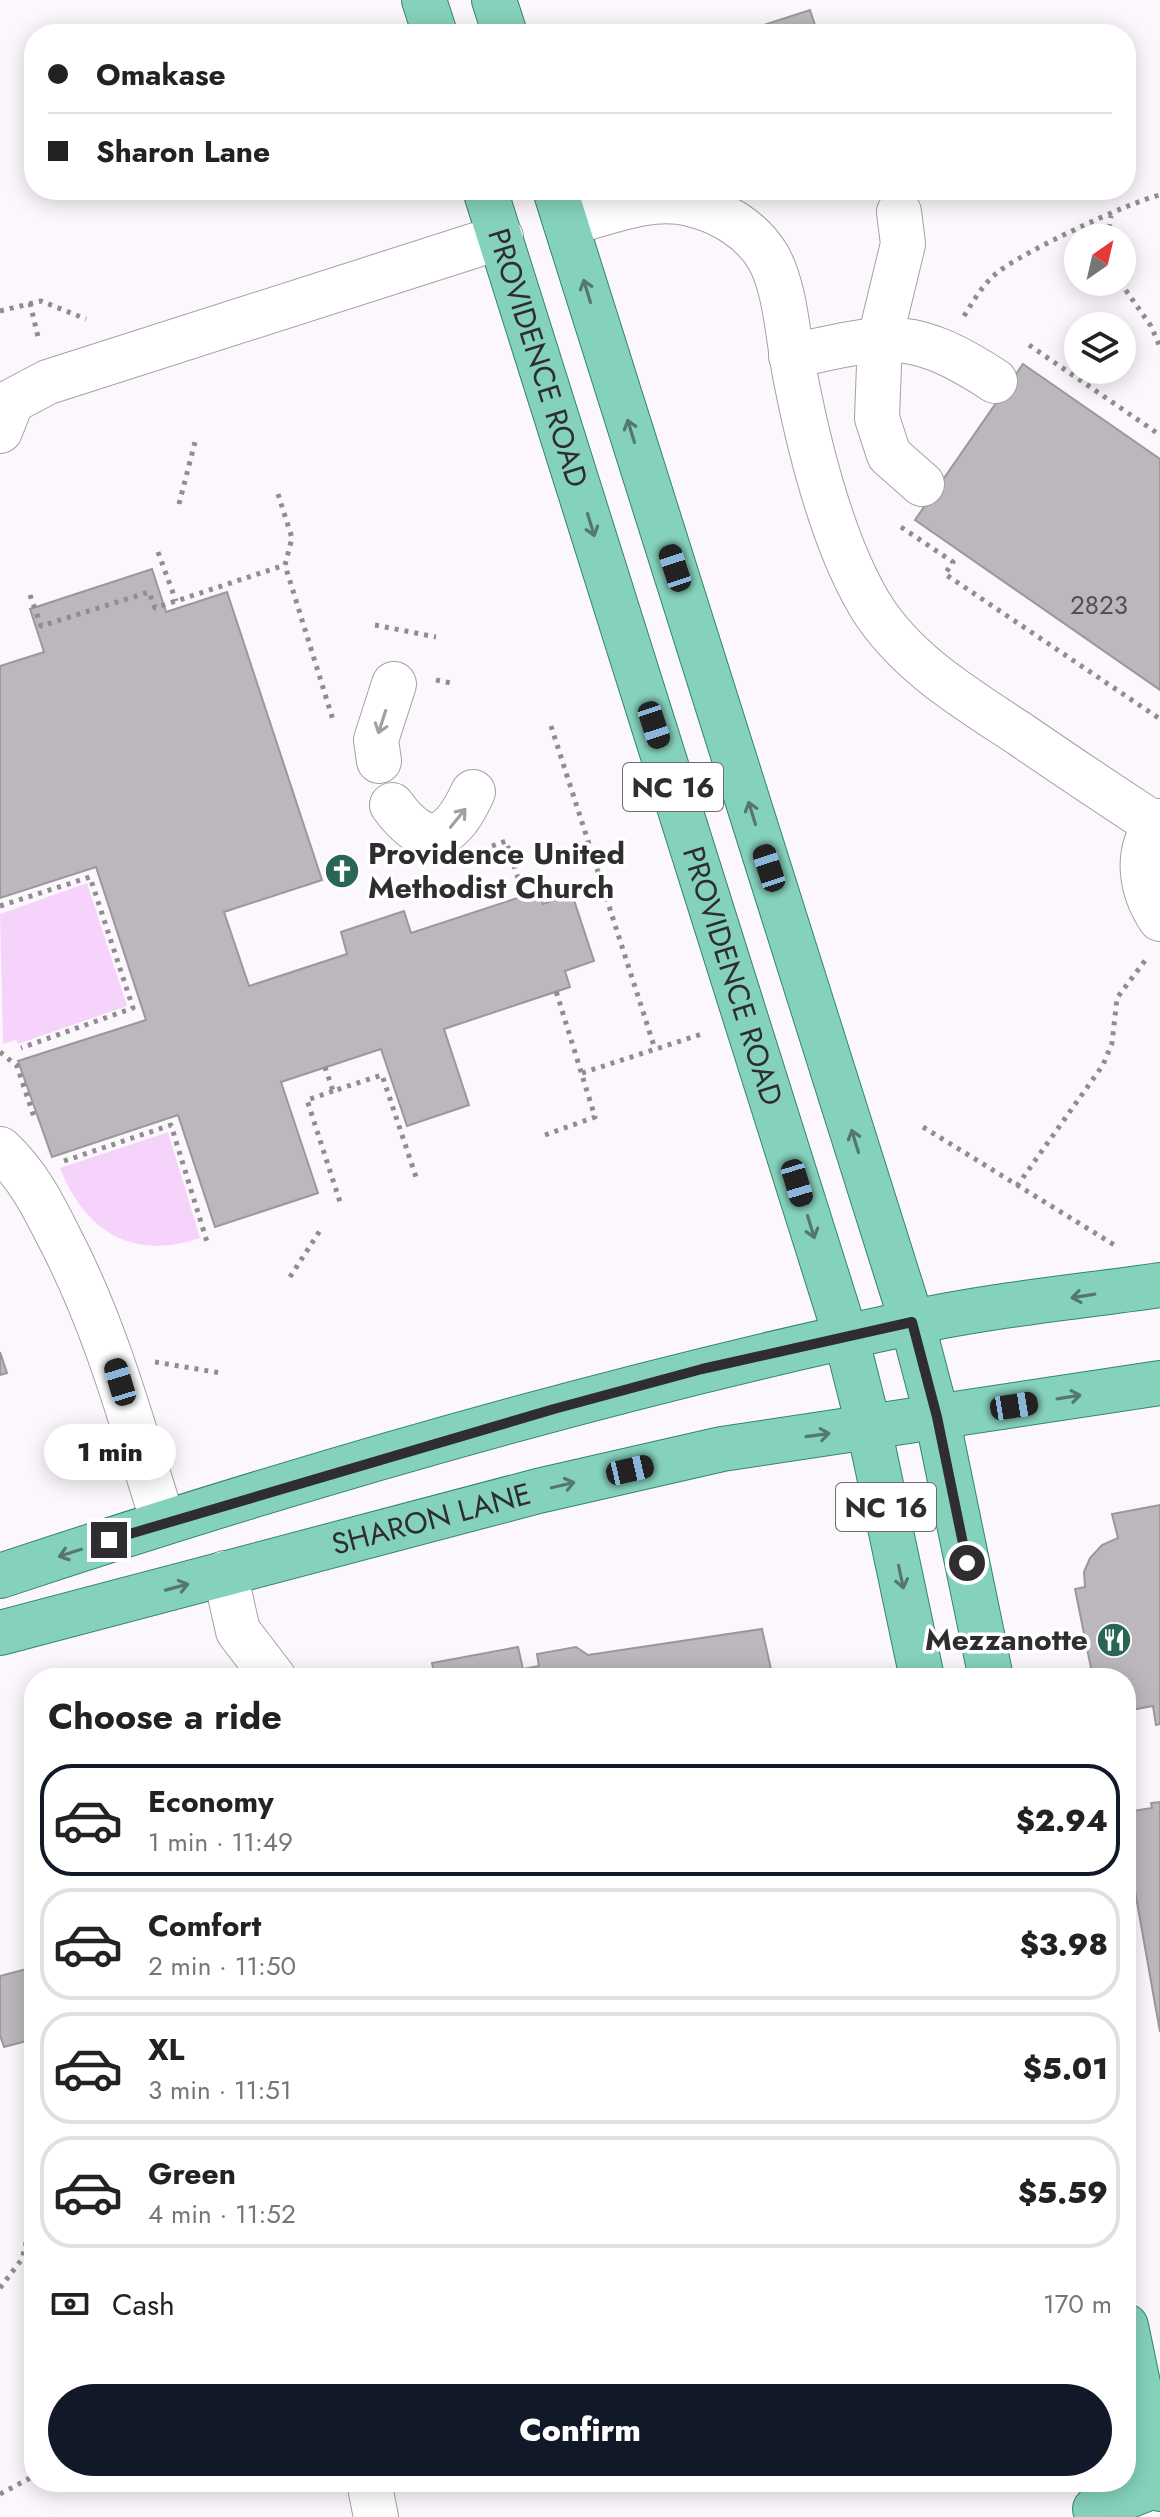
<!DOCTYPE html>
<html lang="en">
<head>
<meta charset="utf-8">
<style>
	body { margin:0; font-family:Jost,sans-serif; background:#f2f2f2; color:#222; height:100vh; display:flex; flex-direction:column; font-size:30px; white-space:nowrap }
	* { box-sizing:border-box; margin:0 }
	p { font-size:26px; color:#767676 }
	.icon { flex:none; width:44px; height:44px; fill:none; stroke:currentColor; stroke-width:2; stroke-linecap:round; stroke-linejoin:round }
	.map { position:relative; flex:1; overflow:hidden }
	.details { position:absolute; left:24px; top:1668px; width:1112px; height:824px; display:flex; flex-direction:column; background:#fff; border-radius:32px; box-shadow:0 4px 20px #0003 }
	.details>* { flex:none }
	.guide { position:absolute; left:24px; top:24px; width:1112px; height:176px; border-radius:32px; box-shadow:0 4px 20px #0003; display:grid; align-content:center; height:176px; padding:0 24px; background:#fff }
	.needle { width:52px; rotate:34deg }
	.fabs { position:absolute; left:1064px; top:224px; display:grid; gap:16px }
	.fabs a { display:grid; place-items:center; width:72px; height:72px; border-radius:50%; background:#fff; box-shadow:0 4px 20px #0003; font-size:40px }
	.end { position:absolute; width:36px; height:36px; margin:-18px; border:10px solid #2f2d2f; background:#fff; box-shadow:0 0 0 4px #fff }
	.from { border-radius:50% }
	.bubble { position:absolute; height:56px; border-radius:28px; background:#fff; box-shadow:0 4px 20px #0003; font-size:26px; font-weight:800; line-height:56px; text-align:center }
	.car { position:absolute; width:24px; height:48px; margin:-24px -12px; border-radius:10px; box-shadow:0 0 6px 2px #0007; background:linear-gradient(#222 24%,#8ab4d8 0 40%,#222 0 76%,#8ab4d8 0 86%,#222 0) }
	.guide b { display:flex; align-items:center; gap:28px; height:76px; font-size:30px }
	.guide b+b { border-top:2px solid #e0e0e0 }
	.guide i { width:20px; height:20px; background:#222 }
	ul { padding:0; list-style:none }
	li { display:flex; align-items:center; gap:24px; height:112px; margin:0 16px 12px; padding:0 8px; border:4px solid #e0e0e0; border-radius:32px }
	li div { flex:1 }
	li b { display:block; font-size:30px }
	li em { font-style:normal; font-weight:800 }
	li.selected { border-color:#111827 }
	li>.icon { width:72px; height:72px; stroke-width:1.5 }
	h2 { padding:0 24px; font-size:36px; line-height:96px }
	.pay { display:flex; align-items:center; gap:20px; height:88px; padding:0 24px; font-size:30px }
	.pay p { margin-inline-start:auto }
	.primary-button { display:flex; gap:16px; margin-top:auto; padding:16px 24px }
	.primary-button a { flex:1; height:92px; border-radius:48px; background:#111827; color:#fff; font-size:32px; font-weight:800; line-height:92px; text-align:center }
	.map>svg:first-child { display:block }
	.green { fill:#f6d3fa }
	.building { fill:#bbb7bc; stroke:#9b979b; stroke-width:2 }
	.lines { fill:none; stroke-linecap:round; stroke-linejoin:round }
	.minor-casing { stroke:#a5a0a5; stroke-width:46 }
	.major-casing { stroke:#32856e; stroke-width:46 }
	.path { stroke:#908d91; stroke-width:5; stroke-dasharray:4 6; stroke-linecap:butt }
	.minor { stroke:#fff; stroke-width:44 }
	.major { stroke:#85d2bc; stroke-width:44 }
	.oneway { stroke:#56776e }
	.oneway2 { stroke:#a1a0a1 }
	.route { stroke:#2f2d2f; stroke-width:10 }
	.labels { text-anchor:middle; stroke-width:7; stroke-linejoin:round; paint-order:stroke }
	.number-label { font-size:26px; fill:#525052 }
	.shield { fill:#fff; stroke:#6d6c6d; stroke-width:2 }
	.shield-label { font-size:28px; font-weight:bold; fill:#2f2d2f }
	.street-label { font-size:30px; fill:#2f2d2f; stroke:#fff }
	.poi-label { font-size:30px; font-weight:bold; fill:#2f2d2f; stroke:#fff; text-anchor:start }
</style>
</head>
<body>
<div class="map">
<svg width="1160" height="2517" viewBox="0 0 1160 2517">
	<rect width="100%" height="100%" fill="#fcf7fd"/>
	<g class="green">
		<polygon points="87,883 127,1006 18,1044 16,1040 3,1044 0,914"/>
		<path d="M168 1132 200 1238C133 1261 85 1232 60 1168Z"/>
	</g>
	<g class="building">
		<polygon points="810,10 818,34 736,34"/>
		<polygon points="1023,364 1160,459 1160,690 915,520"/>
		<polygon points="152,569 166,612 227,592 322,880 224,912 249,986 347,954 341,932 404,911 411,933 539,891 543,904 572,894 594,961 565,971 570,987 444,1029 469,1105 407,1126 381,1049 281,1082 318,1193 215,1227 178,1115 52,1157 18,1061 146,1020 96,867 0,898 0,666 44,652 30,609"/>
		<polygon points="0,1352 7,1373 0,1375"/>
		<polygon points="1160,1505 1160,1724 1156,1725 1153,1706 1126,1711 1126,1678 1093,1678 1075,1589 1085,1587 1084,1572 1090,1558 1102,1545 1118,1538 1112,1514"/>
		<polygon points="762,1629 773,1678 435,1678 432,1663 518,1647 523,1669 539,1666 537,1654 576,1647 588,1655"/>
		<polygon points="1160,1802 1160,2032 1126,1840 1126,1812 1152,1808 1151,1803"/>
		<polygon points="34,1967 34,2039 4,2047 0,2035 0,1976"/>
	</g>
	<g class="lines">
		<g class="minor-casing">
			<g id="minor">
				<polyline points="899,212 903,244 880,339 877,418 889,455 922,484"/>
				<path d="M566 224C605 214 650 194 690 204 721 211 752 230 768 257 786 288 788 340 795 375 809 447 832 541 870 605 905 662 965 698 1020 734 1065 765 1110 795 1156 825"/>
				<path d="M791 356C887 336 909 325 995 381"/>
				<polyline points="0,431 12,401 48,382 501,237"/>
				<polyline points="379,761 376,740 394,684"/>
				<path d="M392 805C427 853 451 840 473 792"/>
				<path d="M1160 821C1133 850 1141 890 1160 919"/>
				<path d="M0 1149C27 1174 42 1203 58 1235 106 1326 132 1424 163 1522"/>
				<polyline points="225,1573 238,1631 274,1678"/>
				<polyline points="369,2482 376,2517"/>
			</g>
		</g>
		<g class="major-casing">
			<g id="major">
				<polyline points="424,0 435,34"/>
				<polyline points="494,0 505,34"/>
				<path id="s1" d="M485 190 846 1337 869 1428 922 1678"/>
				<polyline points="555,190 912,1322 937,1417 991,1678"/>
				<path d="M0 1576C298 1477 601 1389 909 1323 991 1305 1077 1297 1160 1285"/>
				<path id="s2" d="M0 1633 538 1491 722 1449 1160 1383"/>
				<polyline points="1126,2326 1160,2489"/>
				<polyline points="1095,2509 1159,2484"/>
			</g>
		</g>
		<g class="path">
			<polyline points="1108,238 1111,216"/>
			<polyline points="1120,282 1151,326 1160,347"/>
			<polyline points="30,303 39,341"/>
			<polyline points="0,311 41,301 86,319"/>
			<path d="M964 316C974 300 983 284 998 272 1023 252 1129 202 1160 195"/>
			<polyline points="1029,345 1160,435"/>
			<polyline points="278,494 292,538 285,565 334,723"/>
			<polyline points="179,504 196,438"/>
			<polyline points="901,527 953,562 945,574 1160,719"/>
			<polyline points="158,552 176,601"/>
			<polyline points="30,595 41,626 149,592 155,608 285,565"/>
			<polyline points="375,625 436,637"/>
			<polyline points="436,680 451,683"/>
			<polyline points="551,726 655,1049"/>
			<polyline points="492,846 506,841 521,887"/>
			<polyline points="0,906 90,877 133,1008 21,1048"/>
			<polyline points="0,1052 17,1066 35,1120"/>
			<polyline points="325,1067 333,1091 382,1075 416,1177"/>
			<polyline points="582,1073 705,1033"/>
			<polyline points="333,1091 307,1100 340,1202"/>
			<polyline points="923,1127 1116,1246"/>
			<polyline points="545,1135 595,1117 556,991"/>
			<polyline points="64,1161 171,1125 208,1245"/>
			<polyline points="1017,1186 1103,1065 1112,1043 1117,998 1147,958"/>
			<polyline points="290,1277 321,1229"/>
			<polyline points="155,1362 221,1373"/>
			<polyline points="0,2288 22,2259 34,2211"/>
			<polyline points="260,2482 262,2488"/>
			<polyline points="0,2494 34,2476"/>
		</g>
		<use href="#minor" class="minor"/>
		<use href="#major" class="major"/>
	</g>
	<defs><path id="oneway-shaft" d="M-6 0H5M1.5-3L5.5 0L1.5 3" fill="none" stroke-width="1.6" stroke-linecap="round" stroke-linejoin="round" transform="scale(2)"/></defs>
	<g class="oneway">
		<use href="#oneway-shaft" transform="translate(587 291) rotate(-107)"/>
		<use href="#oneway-shaft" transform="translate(631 431) rotate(-107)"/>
		<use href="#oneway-shaft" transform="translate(591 525) rotate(73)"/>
		<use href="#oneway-shaft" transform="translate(752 813) rotate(-107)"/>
		<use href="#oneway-shaft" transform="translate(855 1141) rotate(-107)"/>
		<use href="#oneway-shaft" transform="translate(811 1227) rotate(73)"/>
		<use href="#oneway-shaft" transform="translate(1083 1296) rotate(171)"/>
		<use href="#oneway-shaft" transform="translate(1069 1397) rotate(-9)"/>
		<use href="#oneway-shaft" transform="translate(818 1435) rotate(-8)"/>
		<use href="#oneway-shaft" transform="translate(563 1485) rotate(-13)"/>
		<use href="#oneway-shaft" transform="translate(70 1553) rotate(162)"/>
		<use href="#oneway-shaft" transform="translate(901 1577) rotate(78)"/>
		<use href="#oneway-shaft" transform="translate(177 1587) rotate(-15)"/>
	</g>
	<g class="oneway2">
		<use href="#oneway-shaft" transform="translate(382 722) rotate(108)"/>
		<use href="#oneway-shaft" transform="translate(458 818) rotate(-51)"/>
	</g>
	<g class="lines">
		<polyline class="route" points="109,1540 554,1409 702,1369 912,1322 937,1417 967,1563"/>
	</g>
	<defs>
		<g id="church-disc" transform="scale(1.8)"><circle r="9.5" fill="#296754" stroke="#fff"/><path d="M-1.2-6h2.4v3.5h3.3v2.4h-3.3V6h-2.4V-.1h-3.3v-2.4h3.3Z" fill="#fff"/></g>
		<g id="restaurant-disc" transform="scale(1.8)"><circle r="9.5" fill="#296754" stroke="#fff"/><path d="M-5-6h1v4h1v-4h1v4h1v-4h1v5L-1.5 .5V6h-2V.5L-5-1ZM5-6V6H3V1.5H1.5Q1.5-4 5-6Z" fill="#fff"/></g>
	</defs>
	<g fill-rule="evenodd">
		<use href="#church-disc" x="342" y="871"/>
		<use href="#restaurant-disc" x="1114" y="1640"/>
	</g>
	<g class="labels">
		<g class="number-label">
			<text x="1099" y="614">2823</text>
		</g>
		<g class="shield">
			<rect x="623" y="763" width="100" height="48" rx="6"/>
			<rect x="836" y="1483" width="100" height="48" rx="6"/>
		</g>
		<g class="shield-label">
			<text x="673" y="797">NC 16</text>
			<text x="886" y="1517">NC 16</text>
		</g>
		<g class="street-label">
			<text dy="10" stroke="none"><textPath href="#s1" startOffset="176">PROVIDENCE ROAD</textPath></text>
			<text dy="10" stroke="none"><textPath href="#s1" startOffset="824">PROVIDENCE ROAD</textPath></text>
			<text dy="10" stroke="none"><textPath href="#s2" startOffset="446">SHARON LANE</textPath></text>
		</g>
		<g class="poi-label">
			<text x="368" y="864">Providence United<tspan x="368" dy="34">Methodist Church</tspan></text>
			<text x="1088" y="1650" text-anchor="end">Mezzanotte</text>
		</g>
	</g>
</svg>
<div class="fabs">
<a><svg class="needle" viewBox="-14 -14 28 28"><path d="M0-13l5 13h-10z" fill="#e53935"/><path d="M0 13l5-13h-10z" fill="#767676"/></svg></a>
<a><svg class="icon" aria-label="layers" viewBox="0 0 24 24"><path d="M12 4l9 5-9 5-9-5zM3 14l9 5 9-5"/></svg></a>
</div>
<i class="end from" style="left:967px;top:1563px"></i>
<i class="end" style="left:109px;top:1540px"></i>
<div class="bubble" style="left:44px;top:1424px;width:132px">1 min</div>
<i class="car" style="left:675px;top:568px;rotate:342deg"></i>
<i class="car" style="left:654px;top:725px;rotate:162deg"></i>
<i class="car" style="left:769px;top:868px;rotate:342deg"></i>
<i class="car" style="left:797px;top:1183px;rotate:163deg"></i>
<i class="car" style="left:120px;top:1382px;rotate:343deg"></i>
<i class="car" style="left:1014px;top:1406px;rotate:81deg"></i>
<i class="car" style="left:630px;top:1470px;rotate:77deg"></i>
<div class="guide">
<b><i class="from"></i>Omakase</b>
<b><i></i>Sharon Lane</b>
</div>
<section class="details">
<h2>Choose a ride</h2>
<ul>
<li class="selected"><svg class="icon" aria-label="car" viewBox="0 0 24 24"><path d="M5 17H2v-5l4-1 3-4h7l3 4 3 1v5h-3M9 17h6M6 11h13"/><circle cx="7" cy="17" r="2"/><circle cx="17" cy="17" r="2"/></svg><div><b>Economy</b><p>1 min · 11:49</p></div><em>$2.94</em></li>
<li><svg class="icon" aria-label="car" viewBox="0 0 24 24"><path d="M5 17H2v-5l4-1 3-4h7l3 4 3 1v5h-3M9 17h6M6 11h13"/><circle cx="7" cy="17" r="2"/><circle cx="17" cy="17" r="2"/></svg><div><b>Comfort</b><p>2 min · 11:50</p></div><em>$3.98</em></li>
<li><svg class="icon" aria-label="car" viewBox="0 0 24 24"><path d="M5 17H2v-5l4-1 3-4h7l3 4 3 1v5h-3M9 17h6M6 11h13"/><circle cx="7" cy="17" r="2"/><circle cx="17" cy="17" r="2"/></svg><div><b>XL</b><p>3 min · 11:51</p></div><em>$5.01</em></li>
<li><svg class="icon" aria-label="car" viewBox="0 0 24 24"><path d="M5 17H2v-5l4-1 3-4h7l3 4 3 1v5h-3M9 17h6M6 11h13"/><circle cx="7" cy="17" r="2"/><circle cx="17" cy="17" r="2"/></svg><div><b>Green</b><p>4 min · 11:52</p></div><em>$5.59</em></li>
</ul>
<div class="pay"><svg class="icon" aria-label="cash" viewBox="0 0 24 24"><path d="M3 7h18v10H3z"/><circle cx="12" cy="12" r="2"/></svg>Cash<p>170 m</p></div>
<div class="primary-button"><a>Confirm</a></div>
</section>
</div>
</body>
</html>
